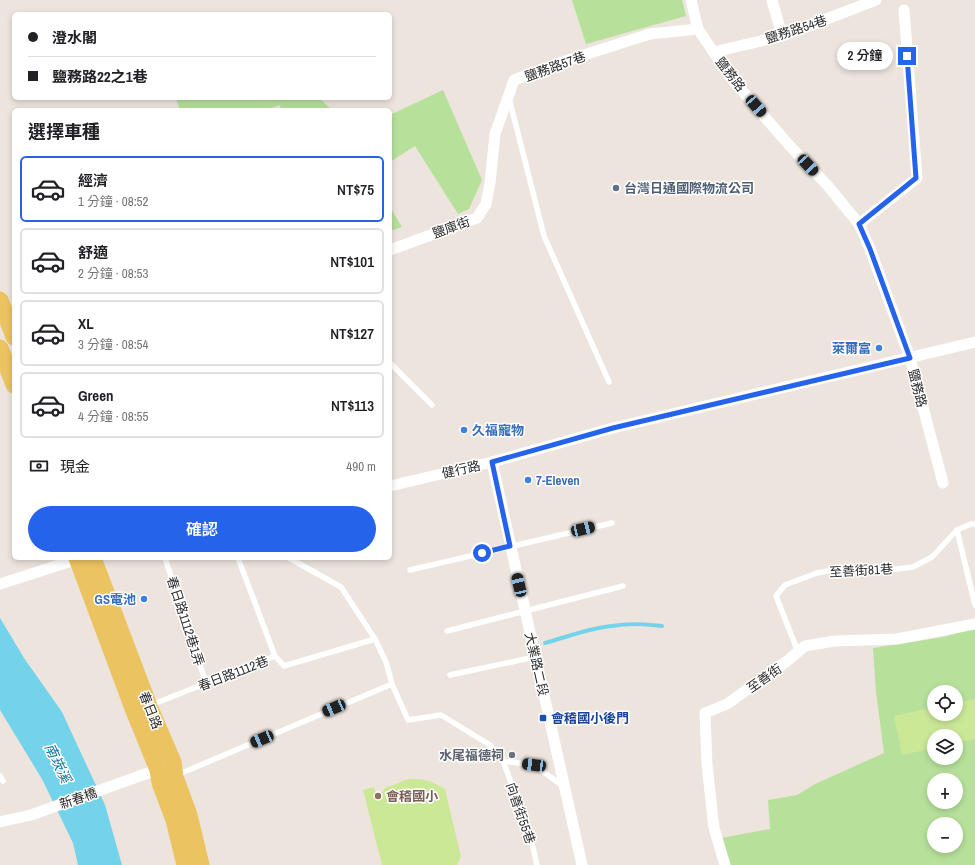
<!DOCTYPE html>
<html lang="zh-TW">
<head>
<meta charset="utf-8">
<style>
	body { margin:0; font-family:"Archivo Narrow","Noto Sans TC",sans-serif; background:#f6f6f6; color:#202124; height:100vh; display:flex; flex-direction:column; font-size:15px; white-space:nowrap }
	* { box-sizing:border-box; margin:0 }
	p { font-size:13px; color:#757577 }
	.icon { flex:none; width:22px; height:22px; fill:none; stroke:currentColor; stroke-width:2; stroke-linecap:round; stroke-linejoin:round }
	.map { position:relative; flex:1; overflow:hidden }
	.drawer { position:absolute; left:12px; top:108px; width:380px; height:452px; display:flex; flex-direction:column; background:#fff; border-radius:6px; box-shadow:0 2px 6px #0003 }
	.drawer>* { flex:none }
	.hud { position:absolute; left:12px; top:12px; width:380px; height:88px; border-radius:6px; box-shadow:0 2px 6px #0003; display:grid; align-content:center; height:88px; padding:0 16px; background:#fff }
	.buttons { position:absolute; left:927px; top:685px; display:grid; gap:8px }
	.buttons a { display:grid; place-items:center; width:36px; height:36px; border-radius:50%; background:#fff; box-shadow:0 2px 6px #0003; font-size:20px }
	.end { position:absolute; width:18px; height:18px; margin:-9px; border:5px solid #2563eb; background:#fff; box-shadow:0 0 0 2px #fff }
	.from { border-radius:50% }
	.bubble { position:absolute; height:28px; border-radius:14px; background:#fff; box-shadow:0 2px 6px #0003; font-size:13px; font-weight:600; line-height:28px; text-align:center }
	.car { position:absolute; width:12px; height:24px; margin:-12px -6px; border-radius:5px; box-shadow:0 0 3px 1px #0007; background:linear-gradient(#222 24%,#8ab4d8 0 40%,#222 0 76%,#8ab4d8 0 86%,#222 0) }
	.hud b { display:flex; align-items:center; gap:14px; height:38px; font-size:15px }
	.hud b+b { border-top:1px solid #e0e0e0 }
	.hud i { width:10px; height:10px; background:#202124 }
	ul { padding:0; list-style:none }
	li { display:flex; align-items:center; gap:12px; height:66px; margin:0 8px 6px; padding:0 8px; border:2px solid #e0e0e0; border-radius:6px }
	li div { flex:1 }
	li b { display:block; font-size:15px }
	li em { font-style:normal; font-weight:600 }
	li.active { border-color:#2563eb }
	li>.icon { width:36px; height:36px; stroke-width:1.5 }
	h2 { padding:0 16px; font-size:18px; line-height:48px }
	.pay { display:flex; align-items:center; gap:10px; height:44px; padding:0 16px; font-size:15px }
	.pay p { margin-inline-start:auto }
	.cta { display:flex; gap:8px; margin-top:auto; padding:8px 16px }
	.cta a { flex:1; height:46px; border-radius:24px; background:#2563eb; color:#fff; font-size:16px; font-weight:600; line-height:46px; text-align:center }
	.map>svg:first-child { display:block }
	.green { fill:#b7e19b; fill-rule:evenodd }
	.pitch { fill:#cbe897 }
	.water { fill:#73d3eb }
	.lines { fill:none; stroke-linecap:round; stroke-linejoin:round }
	.stream { stroke:#73d3eb; stroke-width:4 }
	.lane { stroke:#fff; stroke-width:5.5 }
	.street { stroke:#fff; stroke-width:11 }
	.primary { stroke:#ecc361; stroke-width:17 }
	.route { stroke:#2563eb; stroke-width:5 }
	.service-dot { fill:#5c6f8a; stroke:#fff; stroke-width:1.5 }
	.shop-dot { fill:#3f7fe0; stroke:#fff; stroke-width:1.5 }
	.transit-dot { fill:#1a4fb4; stroke:#fff; stroke-width:1.5 }
	.worship-dot { fill:#6b7280; stroke:#fff; stroke-width:1.5 }
	.education-dot { fill:#8d6e63; stroke:#fff; stroke-width:1.5 }
	.labels { text-anchor:middle; stroke-width:3; stroke-linejoin:round; paint-order:stroke }
	.street-label { font-size:13px; fill:#2a2a2a; stroke:#fff }
	.service-label { font-size:13px; font-weight:bold; fill:#4e5e75; stroke:#fff; text-anchor:start }
	.shop-label { font-size:13px; font-weight:bold; fill:#366cbe; stroke:#fff; text-anchor:end }
	.transit-label { font-size:13px; font-weight:bold; fill:#164399; stroke:#fff; text-anchor:start }
	.worship-label { font-size:13px; font-weight:bold; fill:#5b616d; stroke:#fff; text-anchor:end }
	.education-label { font-size:13px; font-weight:bold; fill:#785e54; stroke:#fff; text-anchor:start }
	.water-label { font-size:14px; font-style:italic; fill:#117297; stroke:#fff }
</style>
</head>
<body>
<div class="map">
<svg width="975" height="865" viewBox="0 0 975 865">
	<rect width="100%" height="100%" fill="#ece4dd"/>
	<g class="green">
		<polygon points="572,0 682,0 686,16 586,44"/>
		<polygon points="443,90 482,180 469,209 458,214 415,146 390,162 390,115"/>
		<polygon points="176,98 319,98 332,110 281,110 280,105 264,110 180,110"/>
		<polygon points="390,207 402,227 390,231"/>
		<path d="M975 628V865H729L721 838 770 829 768 800 797 795 815 784 884 753 876 692 873 648 944 637ZM934 692H956V714H934ZM934 736H956V758H934ZM934 780H956V802H934ZM934 824H956V846H934Z"/>
	</g>
	<g class="pitch">
		<polygon points="975,699 975,739 956,743 956,736 934,736 934,748 902,755 894,716 934,707 934,714 956,714 956,703"/>
		<path d="M408 779C426 779 429 780 445 789L461 857 457 865H382L363 790 374 787 377 799 385 788Z"/>
	</g>
	<polygon class="water" points="0,618 24,658 62,712 105,805 122,865 78,865 73,843 42,779 0,710"/>
	<g class="lines">
		<path class="stream" d="M545 643C567 637 589 628 612 626 628 623 646 624 662 626"/>
		<g class="lane">
			<polyline points="509,98 544,236 609,382"/>
			<polyline points="390,363 432,405"/>
			<polyline points="957,530 975,605"/>
			<polyline points="165,558 206,683"/>
			<polyline points="238,558 275,656"/>
			<polyline points="289,558 341,587 375,639 386,662 392,684 408,720 441,715 490,745 503,761 534,765 563,786"/>
			<polyline points="410,570 612,523"/>
			<polyline points="447,631 623,586"/>
			<polyline points="798,652 776,596 785,585 817,573 839,569 889,570 913,567 932,557 957,530 971,524 975,524"/>
			<polyline points="450,675 535,657"/>
			<polyline points="151,705 275,656 284,666 375,639"/>
			<polyline points="503,761 530,834 537,865"/>
			<polyline points="177,775 392,684"/>
			<polyline points="0,776 3,781"/>
		</g>
		<g class="street">
			<polyline points="691,0 698,29 731,78 789,145 828,186 859,224 870,249 910,358 943,483"/>
			<polyline points="772,0 782,36"/>
			<polyline points="714,52 782,36 876,0"/>
			<polyline points="859,224 917,178 904,10"/>
			<polyline points="390,250 477,218 486,204 490,183 495,134 514,80 568,60 650,34 698,29"/>
			<polyline points="492,462 582,865"/>
			<polyline points="390,486 492,462 613,428 975,342"/>
			<polyline points="0,584 81,558"/>
			<polyline points="0,822 31,815 162,768"/>
			<polyline points="725,865 714,828 707,765 705,713 727,704 787,661 805,646 835,641 897,639 975,624"/>
		</g>
		<g class="primary">
			<polyline points="0,300 14,337"/>
			<polyline points="0,348 14,385"/>
			<polyline points="77,558 134,711 158,770 160,783 174,820 185,865"/>
			<polyline points="93,558 149,706 173,762 175,777 189,815 201,865"/>
		</g>
	</g>
	<g class="lines">
		<polyline class="route" points="482,553 510,546 492,462 613,428 910,358 870,249 859,224 916,178 907,56"/>
	</g>
	<circle class="service-dot" cx="616" cy="188" r="4"/>
	<g class="shop-dot">
		<circle cx="879" cy="348" r="4"/>
		<circle cx="464" cy="430" r="4"/>
		<circle cx="528" cy="480" r="4"/>
		<circle cx="144" cy="599" r="4"/>
	</g>
	<rect class="transit-dot" x="539" y="714" width="8" height="8" rx="2"/>
	<circle class="worship-dot" cx="512" cy="755" r="4"/>
	<circle class="education-dot" cx="378" cy="796" r="4"/>
	<g class="labels">
		<g class="street-label">
			<text transform="translate(796 29) rotate(-18)" y="5">鹽務路54巷</text>
			<text transform="translate(555 66) rotate(-20)" y="5">鹽務路57巷</text>
			<text transform="translate(731 74) rotate(52)" y="5">鹽務路</text>
			<text transform="translate(451 227) rotate(-20)" y="5">鹽庫街</text>
			<text transform="translate(918 388) rotate(76)" y="5">鹽務路</text>
			<text transform="translate(461 469) rotate(-13)" y="5">健行路</text>
			<text transform="translate(861 570) rotate(-3)" y="5">至善街81巷</text>
			<text transform="translate(186 621) rotate(72)" y="5">春日路1112巷1弄</text>
			<text transform="translate(537 664) rotate(77)" y="5">大業路二段</text>
			<text transform="translate(233 673) rotate(-21)" y="5">春日路1112巷</text>
			<text transform="translate(764 678) rotate(-35)" y="5">至善街</text>
			<text transform="translate(151 710) rotate(68)" y="5">春日路</text>
			<text transform="translate(78 798) rotate(-19)" y="5">新春橋</text>
			<text transform="translate(521 813) rotate(71)" y="5">向善街55巷</text>
		</g>
		<g class="service-label">
			<text x="624" y="193">台灣日通國際物流公司</text>
		</g>
		<g class="shop-label">
			<text x="871" y="353">萊爾富</text>
			<text x="472" y="435" text-anchor="start">久福寵物</text>
			<text x="536" y="485" text-anchor="start">7-Eleven</text>
			<text x="136" y="604">GS電池</text>
		</g>
		<g class="transit-label">
			<text x="551" y="723">會稽國小後門</text>
		</g>
		<g class="worship-label">
			<text x="504" y="760">水尾福德祠</text>
		</g>
		<g class="education-label">
			<text x="386" y="801">會稽國小</text>
		</g>
		<g class="water-label">
			<text transform="translate(58 763) rotate(64)" y="5">南崁溪</text>
		</g>
	</g>
</svg>
<div class="buttons">
<a><svg class="icon" aria-label="locate" viewBox="0 0 24 24"><circle cx="12" cy="12" r="6"/><path d="M12 2v4M12 18v4M2 12h4M18 12h4"/></svg></a>
<a><svg class="icon" aria-label="layers" viewBox="0 0 24 24"><path d="M12 4l9 5-9 5-9-5zM3 14l9 5 9-5"/></svg></a>
<a>+</a>
<a>−</a>
</div>
<i class="end from" style="left:482px;top:553px"></i>
<i class="end" style="left:907px;top:56px"></i>
<div class="bubble" style="left:837px;top:42px;width:56px">2 分鐘</div>
<i class="car" style="left:756px;top:106px;rotate:139deg"></i>
<i class="car" style="left:808px;top:165px;rotate:137deg"></i>
<i class="car" style="left:583px;top:529px;rotate:77deg"></i>
<i class="car" style="left:519px;top:585px;rotate:347deg"></i>
<i class="car" style="left:334px;top:708px;rotate:247deg"></i>
<i class="car" style="left:262px;top:739px;rotate:247deg"></i>
<i class="car" style="left:534px;top:765px;rotate:277deg"></i>
<div class="hud">
<b><i class="from"></i>澄水閣</b>
<b><i></i>鹽務路22之1巷</b>
</div>
<section class="drawer">
<h2>選擇車種</h2>
<ul>
<li class="active"><svg class="icon" aria-label="car" viewBox="0 0 24 24"><path d="M5 17H2v-5l4-1 3-4h7l3 4 3 1v5h-3M9 17h6M6 11h13"/><circle cx="7" cy="17" r="2"/><circle cx="17" cy="17" r="2"/></svg><div><b>經濟</b><p>1 分鐘 · 08:52</p></div><em>NT$75</em></li>
<li><svg class="icon" aria-label="car" viewBox="0 0 24 24"><path d="M5 17H2v-5l4-1 3-4h7l3 4 3 1v5h-3M9 17h6M6 11h13"/><circle cx="7" cy="17" r="2"/><circle cx="17" cy="17" r="2"/></svg><div><b>舒適</b><p>2 分鐘 · 08:53</p></div><em>NT$101</em></li>
<li><svg class="icon" aria-label="car" viewBox="0 0 24 24"><path d="M5 17H2v-5l4-1 3-4h7l3 4 3 1v5h-3M9 17h6M6 11h13"/><circle cx="7" cy="17" r="2"/><circle cx="17" cy="17" r="2"/></svg><div><b>XL</b><p>3 分鐘 · 08:54</p></div><em>NT$127</em></li>
<li><svg class="icon" aria-label="car" viewBox="0 0 24 24"><path d="M5 17H2v-5l4-1 3-4h7l3 4 3 1v5h-3M9 17h6M6 11h13"/><circle cx="7" cy="17" r="2"/><circle cx="17" cy="17" r="2"/></svg><div><b>Green</b><p>4 分鐘 · 08:55</p></div><em>NT$113</em></li>
</ul>
<div class="pay"><svg class="icon" aria-label="cash" viewBox="0 0 24 24"><path d="M3 7h18v10H3z"/><circle cx="12" cy="12" r="2"/></svg>現金<p>490 m</p></div>
<div class="cta"><a>確認</a></div>
</section>
</div>
</body>
</html>
